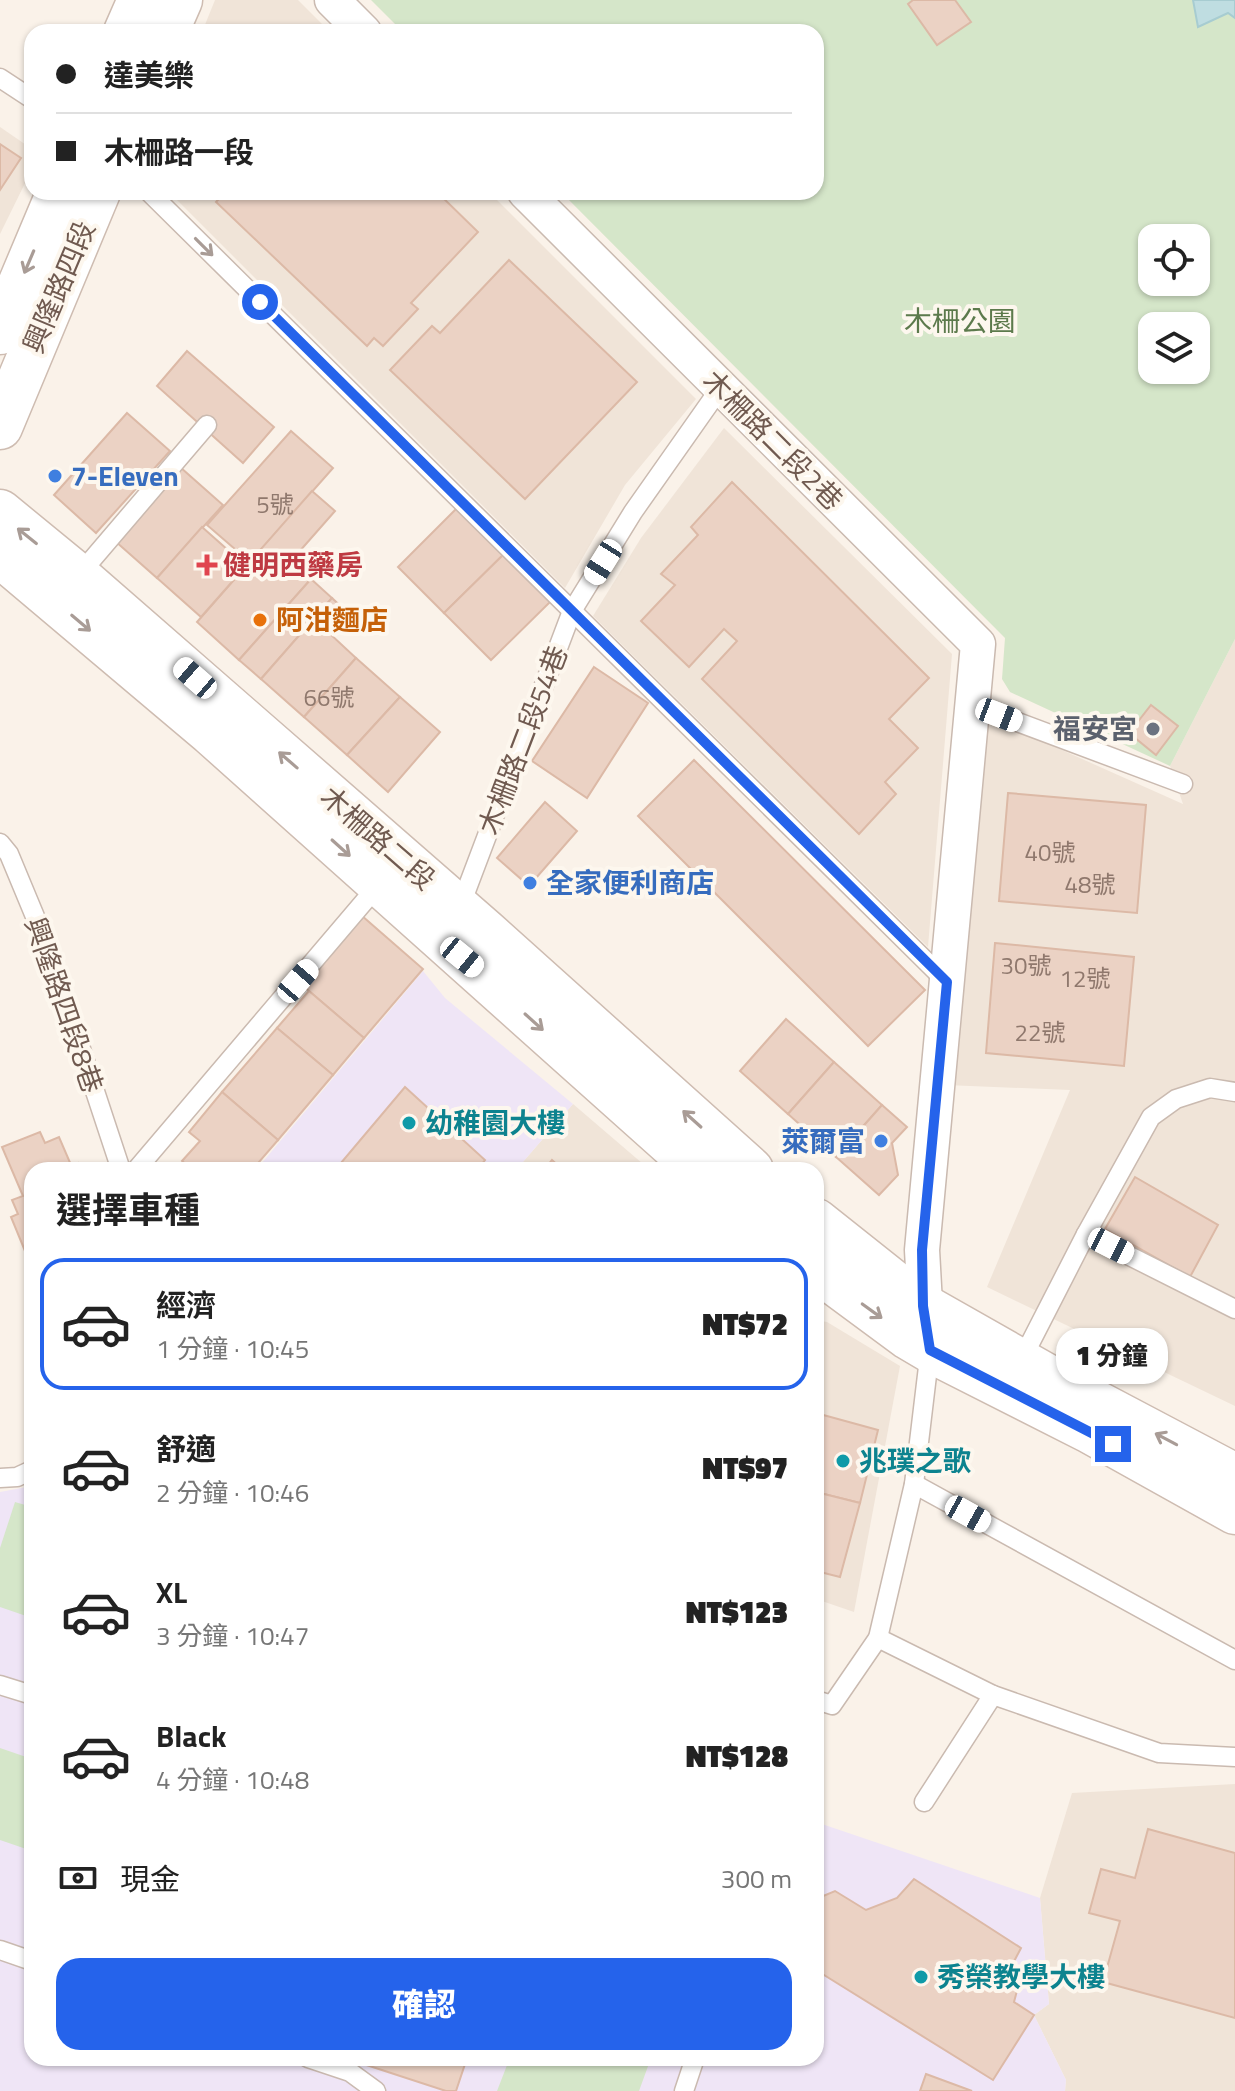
<!DOCTYPE html>
<html lang="zh-TW">
<head>
<meta charset="utf-8">
<style>
	body { margin:0; font-family:"Titillium Web","Noto Sans TC",sans-serif; background:#f6f6f6; color:#222; height:100vh; display:flex; flex-direction:column; font-size:30px; white-space:nowrap }
	* { box-sizing:border-box; margin:0 }
	p { font-size:26px; color:#767676 }
	.icon { flex:none; width:44px; height:44px; fill:none; stroke:currentColor; stroke-width:2; stroke-linecap:round; stroke-linejoin:round }
	.map { position:relative; flex:1; overflow:hidden }
	.details { position:absolute; left:24px; top:1162px; width:800px; height:904px; display:flex; flex-direction:column; background:#fff; border-radius:24px; box-shadow:0 2px 6px #0004 }
	.details>* { flex:none }
	.guide { position:absolute; left:24px; top:24px; width:800px; height:176px; border-radius:24px; box-shadow:0 2px 6px #0004; display:grid; align-content:center; height:176px; padding:0 32px; background:#fff }
	.tools { position:absolute; left:1138px; top:224px; display:grid; gap:16px }
	.tools a { display:grid; place-items:center; width:72px; height:72px; border-radius:16px; background:#fff; box-shadow:0 2px 6px #0004; font-size:40px }
	.end { position:absolute; width:36px; height:36px; margin:-18px; border:10px solid #2563eb; background:#fff; box-shadow:0 0 0 4px #fff }
	.from { border-radius:50% }
	.bubble { position:absolute; height:56px; border-radius:24px; background:#fff; box-shadow:0 2px 6px #0004; font-size:26px; font-weight:800; line-height:56px; text-align:center }
	.car { position:absolute; width:24px; height:48px; margin:-24px -12px; border-radius:10px; box-shadow:0 0 6px 2px #0007; background:linear-gradient(#fff 24%,#345 0 40%,#fff 0 76%,#345 0 86%,#fff 0) }
	.guide b { display:flex; align-items:center; gap:28px; height:76px; font-size:30px }
	.guide b+b { border-top:2px solid #e0e0e0 }
	.guide i { width:20px; height:20px; background:#222 }
	ul { padding:0; list-style:none }
	li { display:flex; align-items:center; gap:24px; height:132px; margin:0 16px 12px; padding:0 16px; border:4px solid transparent; border-radius:24px }
	li div { flex:1 }
	li b { display:block; font-size:30px }
	li em { font-style:normal; font-weight:800 }
	li.on { border-color:#2563eb }
	li>.icon { width:72px; height:72px; stroke-width:1.5 }
	h2 { padding:0 32px; font-size:36px; line-height:96px }
	.pay { display:flex; align-items:center; gap:20px; height:88px; padding:0 32px; font-size:30px }
	.pay p { margin-inline-start:auto }
	.cta { display:flex; gap:16px; margin-top:auto; padding:16px 32px }
	.cta a { flex:1; height:92px; border-radius:24px; background:#2563eb; color:#fff; font-size:32px; font-weight:800; line-height:92px; text-align:center }
	.map>svg:first-child { display:block }
	.residential { fill:#f0e4d8 }
	.education { fill:#efe5f6 }
	.green { fill:#d5e6c9; fill-rule:evenodd }
	.water { fill:#bfdde1; stroke:#a7ccd1; stroke-width:2 }
	.building { fill:#ebd2c4; stroke:#dcb9a6; stroke-width:2 }
	.lines { fill:none; stroke-linecap:round; stroke-linejoin:round }
	.service-casing { stroke:#cabab0; stroke-width:21 }
	.minor-casing { stroke:#cabab0; stroke-width:37 }
	.secondary-casing { stroke:#cebcb1; stroke-width:47 }
	.service { stroke:#fff; stroke-width:18 }
	.minor { stroke:#fff; stroke-width:34 }
	.secondary { stroke:#fff; stroke-width:44 }
	.oneway { stroke:#a99c96 }
	.route { stroke:#2563eb; stroke-width:10 }
	.shop-dot { fill:#3f7fe0; stroke:#fdf7ee; stroke-width:3 }
	.health-dot { fill:#e0444e; stroke:#fdf7ee; stroke-width:3 }
	.food-dot { fill:#e8710a; stroke:#fdf7ee; stroke-width:3 }
	.worship-dot { fill:#6b7280; stroke:#fdf7ee; stroke-width:3 }
	.culture-dot { fill:#0f9aa8; stroke:#fdf7ee; stroke-width:3 }
	.labels { text-anchor:middle; stroke-width:8; stroke-linejoin:round; paint-order:stroke }
	.number-label { font-size:24px; fill:#8f786d }
	.street-label { font-size:28px; fill:#705a50; stroke:#fdf7ee }
	.park-label { font-size:28px; fill:#5c7a4c; stroke:#fdf7ee }
	.shop-label { font-size:28px; font-weight:bold; fill:#366cbe; stroke:#fdf7ee; text-anchor:start }
	.health-label { font-size:28px; font-weight:bold; fill:#be3a42; stroke:#fdf7ee; text-anchor:start }
	.food-label { font-size:28px; font-weight:bold; fill:#c56008; stroke:#fdf7ee; text-anchor:start }
	.worship-label { font-size:28px; font-weight:bold; fill:#5b616d; stroke:#fdf7ee; text-anchor:end }
	.culture-label { font-size:28px; font-weight:bold; fill:#0d838f; stroke:#fdf7ee; text-anchor:start }
</style>
</head>
<body>
<div class="map">
<svg width="1235" height="2091" viewBox="0 0 1235 2091">
	<rect width="100%" height="100%" fill="#faf2e9"/>
	<g class="residential">
		<polygon points="215,0 298,0 330,32 202,32"/>
		<polygon points="0,127 32,149 32,169 0,234"/>
		<polygon points="169,192 489,192 696,399 625,485 565,588"/>
		<polygon points="724,428 952,654 928,947 593,616 641,538"/>
		<polygon points="1235,639 1235,1406 987,1287 1070,1090 946,1085 988,717 1183,804 1170,766"/>
		<polygon points="573,1104 650,1170 516,1170"/>
		<polygon points="816,1320 827,1322 900,1366 854,1612 816,1599"/>
		<polygon points="1235,1784 1235,2091 1065,2091 1066,2080 1034,2015 1049,2004 1040,1898 1072,1793"/>
	</g>
	<g class="education">
		<polygon points="423,971 445,998 573,1104 516,1170 256,1170"/>
		<polygon points="32,1486 32,2058 816,2058 816,1822 1040,1898 1049,2004 1034,2015 1066,2080 1065,2091 0,2091 0,1492"/>
	</g>
	<g class="green">
		<path d="M371 0H1235V639L1170 766 1010 692 1002 679 1005 638 561 192H816V32H403ZM1152 238H1196V282H1152ZM1152 326H1196V370H1152Z"/>
		<polygon points="15,1502 32,1507 32,1618 0,1607 0,1548"/>
		<polygon points="0,1748 32,1759 32,1851 0,1840"/>
		<polygon points="504,2058 651,2058 639,2091 497,2091 509,2060"/>
	</g>
	<polygon class="water" points="1193,0 1235,0 1235,18 1228,13 1198,27"/>
	<g class="building">
		<polygon points="913,0 955,0 971,22 937,45 908,4"/>
		<polygon points="0,144 21,158 0,190"/>
		<polygon points="225,192 437,192 478,232 411,303 418,309 383,346 374,338 367,346 216,202"/>
		<polygon points="509,260 637,382 525,499 390,370 432,326 440,333"/>
		<polygon points="187,351 274,427 243,463 157,386"/>
		<polygon points="127,413 170,451 96,533 54,495"/>
		<polygon points="291,431 333,468 250,562 207,525"/>
		<polygon points="180,467 223,505 157,578 115,541"/>
		<polygon points="732,482 929,678 889,719 918,748 885,782 896,794 859,834 702,679 737,641 724,629 689,667 641,621 675,585 661,574 698,535 691,527"/>
		<polygon points="312,491 335,511 291,561 311,579 239,660 197,622"/>
		<polygon points="456,509 503,555 444,613 398,567"/>
		<polygon points="202,527 246,566 201,617 157,578"/>
		<polygon points="503,555 550,602 491,660 444,613"/>
		<polygon points="311,579 332,598 261,679 239,660"/>
		<polygon points="332,598 347,612 329,633 356,658 304,717 261,679"/>
		<polygon points="356,658 400,697 347,755 304,717"/>
		<polygon points="594,667 648,703 587,798 532,761"/>
		<polygon points="400,697 440,732 388,792 347,755"/>
		<polygon points="1151,705 1178,726 1156,755 1129,733"/>
		<polygon points="694,760 925,990 868,1046 638,816"/>
		<polygon points="1008,793 1146,805 1137,913 999,901"/>
		<polygon points="545,802 577,831 529,886 497,858"/>
		<polygon points="361,915 423,969 364,1038 302,985"/>
		<polygon points="995,943 1134,957 1124,1066 986,1053"/>
		<polygon points="309,991 364,1038 333,1075 277,1028"/>
		<polygon points="786,1019 834,1062 788,1114 740,1071"/>
		<polygon points="277,1028 333,1075 278,1140 222,1092"/>
		<polygon points="834,1062 882,1105 836,1157 788,1114"/>
		<polygon points="405,1087 485,1160 477,1170 335,1170"/>
		<polygon points="222,1092 278,1140 252,1170 193,1170 182,1161 200,1141 189,1132"/>
		<polygon points="882,1105 907,1127 892,1143 898,1175 879,1195 836,1157"/>
		<polygon points="40,1132 45,1143 59,1137 71,1165 78,1163 81,1170 32,1170 32,1268 11,1217 18,1214 12,1200 23,1196 2,1147"/>
		<polygon points="552,1160 563,1170 544,1170"/>
		<polygon points="1135,1177 1218,1225 1190,1277 1105,1229"/>
		<polygon points="816,1413 878,1430 860,1503 816,1492"/>
		<polygon points="816,1492 860,1503 840,1577 816,1571"/>
		<polygon points="1148,1829 1235,1853 1235,2018 1103,1982 1120,1921 1089,1913 1101,1869 1135,1878"/>
		<polygon points="914,1879 1021,1948 1010,1969 1019,1983 1014,2002 1034,2015 993,2080 816,1970 816,1899 835,1891 866,1910 897,1898"/>
		<polygon points="345,2058 467,2058 456,2091 446,2091"/>
		<polygon points="926,2074 972,2091 920,2091"/>
	</g>
	<g class="lines">
		<g class="service-casing">
			<g id="service">
				<polyline points="0,78 32,99"/>
				<polyline points="149,192 947,982"/>
				<polyline points="78,576 207,425"/>
				<polyline points="972,705 1183,784"/>
				<polyline points="0,843 9,854 46,943 121,1170"/>
				<polyline points="460,907 572,611 633,512 721,387"/>
				<polyline points="136,1170 380,883"/>
				<polyline points="1086,1234 1235,1309"/>
				<polyline points="1021,1361 1086,1234 1151,1117 1176,1099 1210,1088 1235,1092"/>
				<polyline points="0,1478 17,1477 32,1470"/>
				<polyline points="914,1484 1235,1660"/>
				<polyline points="878,1638 993,1695 1159,1753 1235,1757"/>
				<polyline points="0,1685 32,1695"/>
				<polyline points="816,1700 832,1705 878,1638 914,1484 930,1350"/>
				<polyline points="924,1802 993,1695"/>
				<polyline points="0,1950 32,1961"/>
				<polyline points="308,2058 350,2072 376,2091"/>
				<polyline points="684,2091 695,2058"/>
			</g>
		</g>
		<g class="minor-casing">
			<g id="minor">
				<polyline points="332,0 364,32"/>
				<polyline points="525,192 978,644 922,1250 926,1322"/>
			</g>
		</g>
		<g class="secondary-casing">
			<g id="secondary">
				<polyline points="126,32 140,0"/>
				<polyline points="166,32 180,0"/>
				<polyline points="0,332 59,192"/>
				<polyline points="0,427 98,192"/>
				<polyline points="0,512 78,576 486,932 751,1170"/>
				<polyline points="0,555 211,733 700,1170"/>
				<polyline points="816,1221 923,1306 1057,1382 1235,1476"/>
				<polyline points="816,1269 908,1337 930,1350 1088,1430 1235,1512"/>
			</g>
		</g>
		<use href="#service" class="service"/>
		<use href="#minor" class="minor"/>
		<use href="#secondary" class="secondary"/>
	</g>
	<defs><path id="oneway-shaft" d="M-6 0H5M1.5-3L5.5 0L1.5 3" fill="none" stroke-width="1.6" stroke-linecap="round" stroke-linejoin="round" transform="scale(2)"/></defs>
	<g class="oneway">
		<use href="#oneway-shaft" transform="translate(204 247) rotate(45)"/>
		<use href="#oneway-shaft" transform="translate(29 262) rotate(113)"/>
		<use href="#oneway-shaft" transform="translate(27 536) rotate(-141)"/>
		<use href="#oneway-shaft" transform="translate(81 623) rotate(40)"/>
		<use href="#oneway-shaft" transform="translate(288 760) rotate(-139)"/>
		<use href="#oneway-shaft" transform="translate(341 848) rotate(42)"/>
		<use href="#oneway-shaft" transform="translate(534 1022) rotate(42)"/>
		<use href="#oneway-shaft" transform="translate(692 1119) rotate(-138)"/>
		<use href="#oneway-shaft" transform="translate(872 1311) rotate(36)"/>
		<use href="#oneway-shaft" transform="translate(1166 1439) rotate(-152)"/>
	</g>
	<g class="lines">
		<polyline class="route" points="260,302 947,982 922,1250 923,1306 930,1350 1113,1444"/>
	</g>
	<g class="shop-dot">
		<circle cx="55" cy="476" r="8"/>
		<circle cx="530" cy="883" r="8"/>
		<circle cx="881" cy="1141" r="8"/>
	</g>
	<path class="health-dot" d="M203 553h8v8h8v8h-8v8h-8v-8h-8v-8h8z"/>
	<circle class="food-dot" cx="260" cy="620" r="8"/>
	<circle class="worship-dot" cx="1153" cy="729" r="8"/>
	<g class="culture-dot">
		<circle cx="409" cy="1123" r="8"/>
		<circle cx="843" cy="1461" r="8"/>
		<circle cx="921" cy="1977" r="8"/>
	</g>
	<g class="labels">
		<g class="number-label">
			<text x="275" y="513">5號</text>
			<text x="329" y="706">66號</text>
			<text x="1050" y="861">40號</text>
			<text x="1090" y="893">48號</text>
			<text x="1026" y="974">30號</text>
			<text x="1085" y="987">12號</text>
			<text x="1040" y="1041">22號</text>
		</g>
		<g class="street-label">
			<text transform="translate(59 287) rotate(-67)" y="10">興隆路四段</text>
			<text transform="translate(773 440) rotate(45)" y="10">木柵路二段2巷</text>
			<text transform="translate(523 740) rotate(-69)" y="10">木柵路二段54巷</text>
			<text transform="translate(378 838) rotate(41)" y="10">木柵路二段</text>
			<text transform="translate(64 1005) rotate(71)" y="10">興隆路四段8巷</text>
		</g>
		<g class="park-label">
			<text x="960" y="331">木柵公園</text>
		</g>
		<g class="shop-label">
			<text x="71" y="486">7-Eleven</text>
			<text x="546" y="893">全家便利商店</text>
			<text x="865" y="1151" text-anchor="end">萊爾富</text>
		</g>
		<g class="health-label">
			<text x="223" y="575">健明西藥房</text>
		</g>
		<g class="food-label">
			<text x="276" y="630">阿泔麵店</text>
		</g>
		<g class="worship-label">
			<text x="1137" y="739">福安宮</text>
		</g>
		<g class="culture-label">
			<text x="425" y="1133">幼稚園大樓</text>
			<text x="859" y="1471">兆璞之歌</text>
			<text x="937" y="1987">秀榮教學大樓</text>
		</g>
	</g>
</svg>
<div class="tools">
<a><svg class="icon" aria-label="locate" viewBox="0 0 24 24"><circle cx="12" cy="12" r="6"/><path d="M12 2v4M12 18v4M2 12h4M18 12h4"/></svg></a>
<a><svg class="icon" aria-label="layers" viewBox="0 0 24 24"><path d="M12 4l9 5-9 5-9-5zM3 14l9 5 9-5"/></svg></a>
</div>
<i class="end from" style="left:260px;top:302px"></i>
<i class="end" style="left:1113px;top:1444px"></i>
<div class="bubble" style="left:1056px;top:1328px;width:112px">1 分鐘</div>
<i class="car" style="left:603px;top:562px;rotate:212deg"></i>
<i class="car" style="left:195px;top:678px;rotate:311deg"></i>
<i class="car" style="left:999px;top:715px;rotate:111deg"></i>
<i class="car" style="left:462px;top:957px;rotate:129deg"></i>
<i class="car" style="left:298px;top:981px;rotate:41deg"></i>
<i class="car" style="left:1111px;top:1246px;rotate:117deg"></i>
<i class="car" style="left:968px;top:1514px;rotate:119deg"></i>
<div class="guide">
<b><i class="from"></i>達美樂</b>
<b><i></i>木柵路一段</b>
</div>
<section class="details">
<h2>選擇車種</h2>
<ul>
<li class="on"><svg class="icon" aria-label="car" viewBox="0 0 24 24"><path d="M5 17H2v-5l4-1 3-4h7l3 4 3 1v5h-3M9 17h6M6 11h13"/><circle cx="7" cy="17" r="2"/><circle cx="17" cy="17" r="2"/></svg><div><b>經濟</b><p>1 分鐘 · 10:45</p></div><em>NT$72</em></li>
<li><svg class="icon" aria-label="car" viewBox="0 0 24 24"><path d="M5 17H2v-5l4-1 3-4h7l3 4 3 1v5h-3M9 17h6M6 11h13"/><circle cx="7" cy="17" r="2"/><circle cx="17" cy="17" r="2"/></svg><div><b>舒適</b><p>2 分鐘 · 10:46</p></div><em>NT$97</em></li>
<li><svg class="icon" aria-label="car" viewBox="0 0 24 24"><path d="M5 17H2v-5l4-1 3-4h7l3 4 3 1v5h-3M9 17h6M6 11h13"/><circle cx="7" cy="17" r="2"/><circle cx="17" cy="17" r="2"/></svg><div><b>XL</b><p>3 分鐘 · 10:47</p></div><em>NT$123</em></li>
<li><svg class="icon" aria-label="car" viewBox="0 0 24 24"><path d="M5 17H2v-5l4-1 3-4h7l3 4 3 1v5h-3M9 17h6M6 11h13"/><circle cx="7" cy="17" r="2"/><circle cx="17" cy="17" r="2"/></svg><div><b>Black</b><p>4 分鐘 · 10:48</p></div><em>NT$128</em></li>
</ul>
<div class="pay"><svg class="icon" aria-label="cash" viewBox="0 0 24 24"><path d="M3 7h18v10H3z"/><circle cx="12" cy="12" r="2"/></svg>現金<p>300 m</p></div>
<div class="cta"><a>確認</a></div>
</section>
</div>
</body>
</html>
